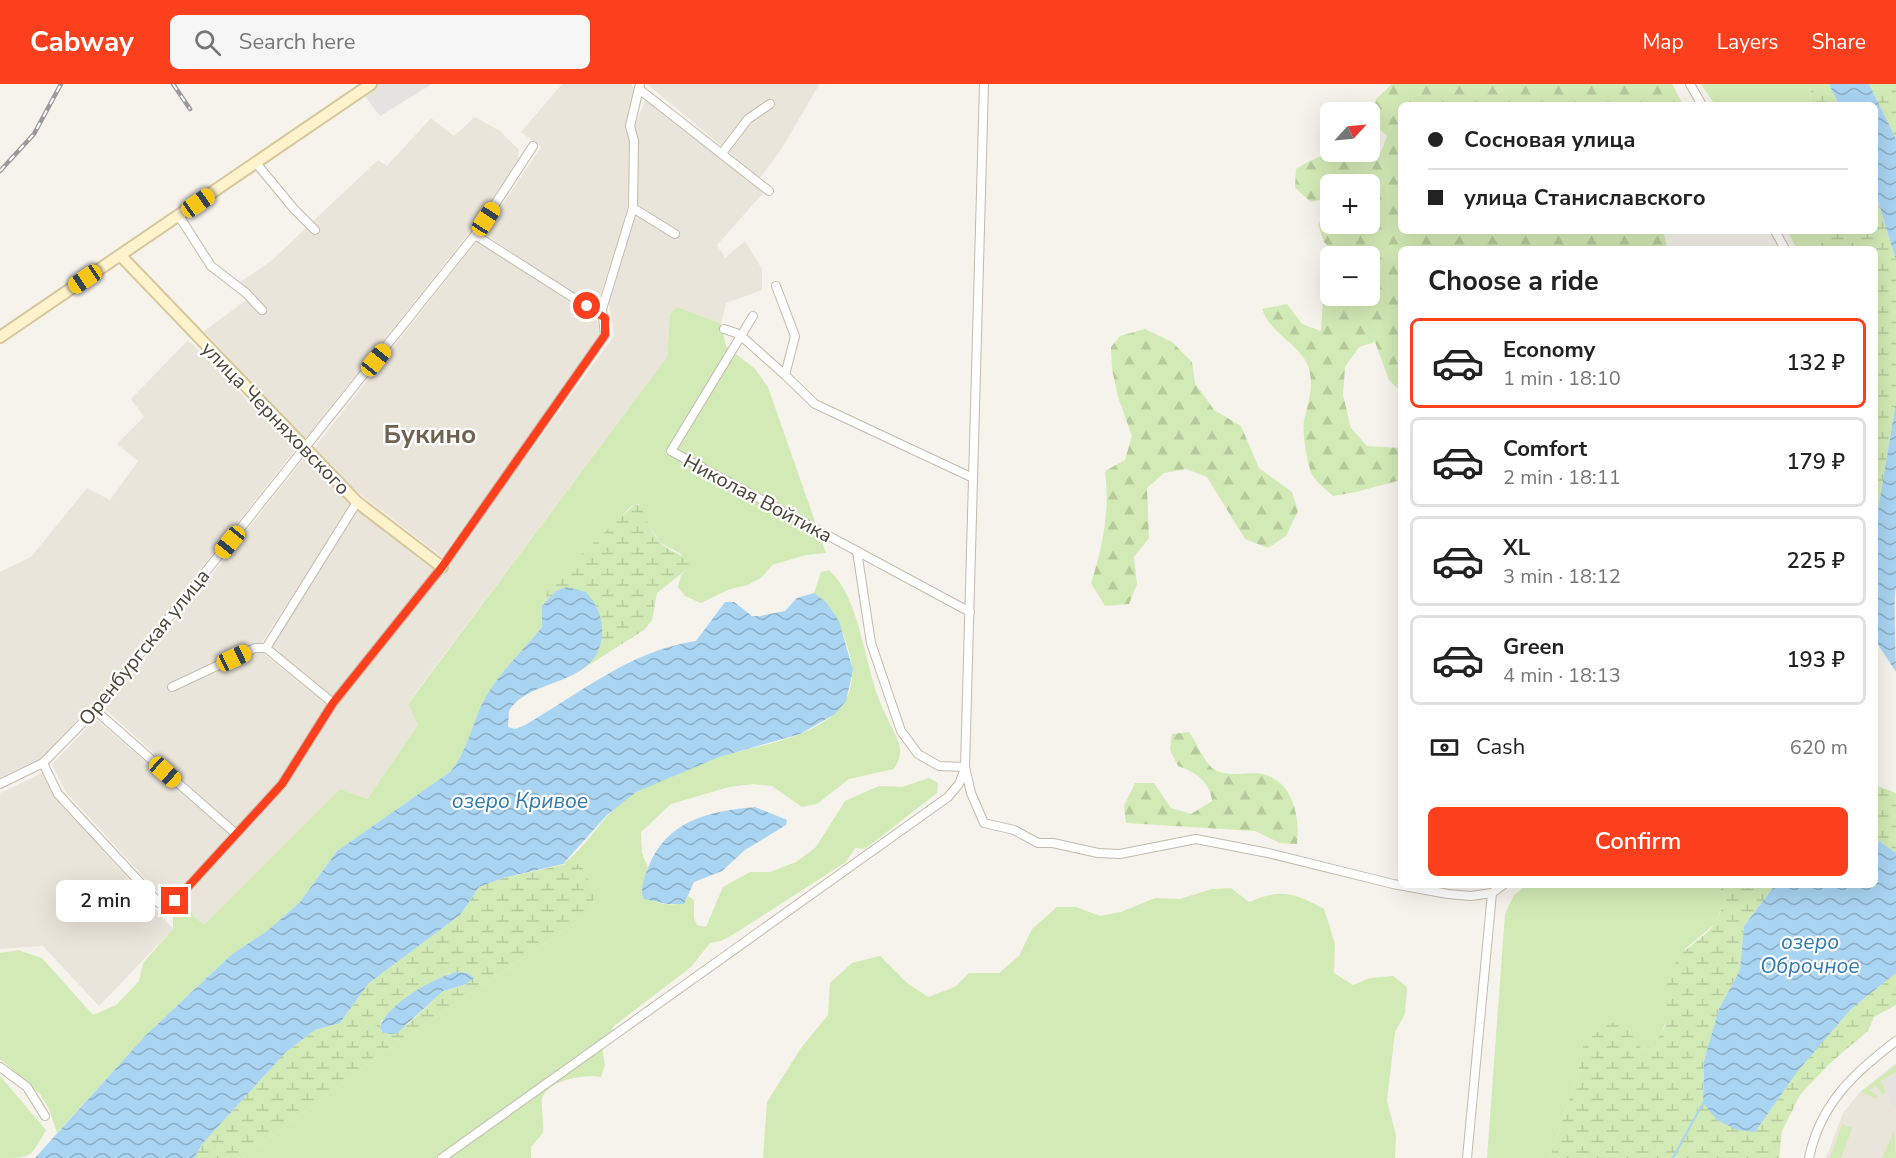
<!DOCTYPE html>
<html lang="en">
<head>
<meta charset="utf-8">
<style>
	body { margin:0; font-family:"Nunito Sans",sans-serif; background:#f6f6f6; color:#222; height:100vh; display:flex; flex-direction:column; font-size:22px; white-space:nowrap }
	* { box-sizing:border-box; margin:0 }
	p { font-size:20px; color:#767676 }
	.icon { flex:none; width:33px; height:33px; fill:none; stroke:currentColor; stroke-width:2; stroke-linecap:round; stroke-linejoin:round }
	.map { position:relative; flex:1; overflow:hidden }
	.sheet { position:absolute; left:1398px; top:162px; width:480px; height:642px; display:flex; flex-direction:column; background:#fff; border-radius:9px; box-shadow:0 6px 24px #0002 }
	.sheet>* { flex:none }
	.banner { position:absolute; left:1398px; top:18px; width:480px; height:132px; border-radius:9px; box-shadow:0 6px 24px #0002; display:grid; align-content:center; height:132px; padding:0 30px; background:#fff }
	.needle { width:39px; rotate:64deg }
	.tools { position:absolute; left:1320px; top:18px; display:grid; gap:12px }
	.tools a { display:grid; place-items:center; width:60px; height:60px; border-radius:9px; background:#fff; box-shadow:0 6px 24px #0002; font-size:30px }
	.end { position:absolute; width:27px; height:27px; margin:-14px; border:8px solid #fc3f1d; background:#fff; box-shadow:0 0 0 3px #fff }
	.from { border-radius:50% }
	.bubble { position:absolute; height:42px; border-radius:9px; background:#fff; box-shadow:0 6px 24px #0002; font-size:20px; font-weight:600; line-height:42px; text-align:center }
	.car { position:absolute; width:18px; height:36px; margin:-18px -9px; border-radius:8px; box-shadow:0 0 4px 2px #0007; background:linear-gradient(#f5c518 24%,#345 0 40%,#f5c518 0 76%,#345 0 86%,#f5c518 0) }
	.banner b { display:flex; align-items:center; gap:21px; height:57px; font-size:22px }
	.banner b+b { border-top:2px solid #e0e0e0 }
	.banner i { width:15px; height:15px; background:#222 }
	ul { padding:0; list-style:none }
	li { display:flex; align-items:center; gap:18px; height:90px; margin:0 12px 9px; padding:0 18px; border:3px solid #e0e0e0; border-radius:9px }
	li div { flex:1 }
	li b { display:block; font-size:22px }
	li em { font-style:normal; font-weight:600 }
	li.selected { border-color:#fc3f1d }
	li>.icon { width:54px; height:54px; stroke-width:1.5 }
	h2 { padding:0 30px; font-size:27px; line-height:72px }
	.pay { display:flex; align-items:center; gap:15px; height:66px; padding:0 30px; font-size:22px }
	.pay p { margin-inline-start:auto }
	.cta { display:flex; gap:12px; margin-top:auto; padding:12px 30px }
	.cta a { flex:1; height:69px; border-radius:9px; background:#fc3f1d; color:#fff; font-size:24px; font-weight:600; line-height:69px; text-align:center }
	header { display:flex; align-items:center; gap:36px; box-sizing:border-box; height:84px; padding:0 30px; background:#fc3f1d; color:#fff }
	header strong { font-size:28px }
	nav { display:flex; gap:33px; margin-inline-start:auto; font-size:21px }
	.search { width:420px; height:54px; background:#f6f6f6; display:flex; align-items:center; gap:15px; box-sizing:border-box; padding:0 21px; border-radius:9px; color:#767676; font-size:22px }
	.map>svg:first-child { display:block }
	.residential { fill:#eae5da }
	.green { fill:#d2eab5 }
	.forest { fill:url(#forest-firs) }
	.wetland { fill:url(#wetland-marsh); fill-rule:evenodd }
	.parking { fill:#e5e3e0 }
	.water { fill:url(#water-waves) }
	.lines { fill:none; stroke-linecap:round; stroke-linejoin:round }
	.stream { stroke:#a9d4f2; stroke-width:2 }
	.street-casing { stroke:#c2bbae; stroke-width:10 }
	.secondary-casing { stroke:#d6c79b; stroke-width:14 }
	.street { stroke:#fff; stroke-width:8 }
	.secondary { stroke:#fff3cd; stroke-width:10 }
	.rail-casing { stroke:#9a9a9a; stroke-width:4.5 }
	.rail { stroke:#fff; stroke-width:2; stroke-dasharray:7; stroke-linecap:butt }
	.route { stroke:#fc3f1d; stroke-width:8 }
	.labels { text-anchor:middle; stroke-width:4.5; stroke-linejoin:round; paint-order:stroke }
	.street-label { font-size:20px; fill:#4b4439; stroke:#fff }
	.water-label { font-size:21px; font-style:italic; fill:#2e7ab2; stroke:#fff }
	.district-label { font-size:26px; font-weight:bold; fill:#6e6250; stroke:#fff }
</style>
</head>
<body>
<header>
<strong>Cabway</strong>
<div class="search"><svg class="icon" aria-label="search" viewBox="0 0 24 24"><circle cx="10" cy="10" r="6"/><path d="M15 15l6 6"/></svg>Search here</div>
<nav><a>Map</a><a>Layers</a><a>Share</a></nav>
</header>
<div class="map">
<svg width="1896" height="1074" viewBox="0 0 1896 1074">
	<defs>
		<pattern id="forest-firs" width="22" height="20" patternUnits="userSpaceOnUse" patternTransform="scale(1.5)"><rect width="22" height="20" fill="#d2eab5"/><path d="M5 1l3.5 6h-7zM16 11l3.5 6h-7z" fill="#b6ca9c"/></pattern>
		<pattern id="wetland-marsh" width="20" height="14" patternUnits="userSpaceOnUse" patternTransform="scale(1.5)"><rect width="20" height="14" fill="#d2eab5"/><path d="M1 5h8M5 5V1M11 12h8M15 12V8" fill="none" stroke="#b6ca9c"/></pattern>
		<pattern id="water-waves" width="16" height="10" patternUnits="userSpaceOnUse" patternTransform="scale(1.5)"><rect width="16" height="10" fill="#a9d4f2"/><path d="M0 5q4-4 8 0t8 0" fill="none" stroke="#8caec5"/></pattern>
	</defs>
	<rect width="100%" height="100%" fill="#f6f3ec"/>
	<g class="residential">
		<polygon points="562,0 631,0 636,8 627,45 631,61 627,128 596,224 483,149 541,63 521,48"/>
		<polygon points="647,0 818,0 819,1 782,64 760,94"/>
		<polygon points="646,14 764,108 717,161 725,174 745,157 762,185 762,206 726,219 721,240 677,224 670,230 667,273 408,619 418,641 367,715 340,705 204,841 179,819 235,754 287,701 336,620 445,483 614,252 609,219 635,133 638,58 634,44"/>
		<polygon points="475,33 500,47 519,66 518,77 469,149 305,355 204,247 252,212 240,198 271,177 378,76 387,82 431,34 454,52"/>
		<polygon points="477,157 601,239 602,250 442,473 356,407 314,364"/>
		<polygon points="188,256 296,365 94,619 43,674 0,695 0,488 31,473 87,404 110,416 138,377 117,360 144,333 131,315"/>
		<polygon points="305,373 352,420 262,558 263,569 327,620 286,688 254,726 236,744 105,625"/>
		<polygon points="357,424 435,485 332,612 271,564"/>
		<polygon points="96,635 229,750 176,811 162,813 65,707 52,680"/>
		<polygon points="42,689 55,713 173,845 99,922 43,862 0,865 0,709"/>
		<polygon points="1896,979 1896,1074 1826,1074 1843,1029 1860,1008"/>
	</g>
	<g class="green">
		<polygon points="1701,0 1811,0 1810,21 1715,21"/>
		<polygon points="1787,147 1810,147 1823,165 1797,165"/>
		<path d="M677 223 721 240 726 262 755 285 768 303 826 469 806 471 772 481 762 493 748 501 730 505 701 519 685 512 678 503 681 491 687 485 681 470 661 459 645 437 639 420 631 422 608 448 551 499 542 522V543C525 564 503 585 488 609 472 634 470 665 450 688L337 767 300 818 267 847 231 871 145 952 57 1049 49 1025 40 1010 0 975V869L18 866 42 874 93 931 116 921 139 897 143 879 173 845V830L179 819 204 841 340 705 367 715 418 641 408 620 667 273 670 230Z"/>
		<path d="M829 486C860 514 864 579 880 618 885 632 894 645 899 660 902 670 899 676 894 685L849 695 817 720 802 723 772 702 753 700 729 703 671 720 641 748 642 769 648 784 644 796 643 813C655 819 673 824 686 817L688 812 694 816V834L697 841 706 843 723 803 750 788H770L796 778 816 763 845 717 879 702 902 703 929 694 938 699 937 709 865 765 855 764 846 778 734 850 721 857 710 859 691 883 614 942 602 964 605 981 601 993C586 990 547 995 542 1015 541 1020 544 1041 543 1049L531 1063V1074H243L385 967 587 831C601 814 590 798 581 781L563 780C591 759 606 724 638 707 664 694 694 680 722 672 775 657 868 647 850 571 843 546 835 525 814 509L821 488Z"/>
		<polygon points="1527,801 1718,801 1726,813 1715,840 1686,864 1667,908 1668,931 1659,955 1643,967 1621,937 1584,960 1577,992 1550,1074 1487,1074 1505,830 1514,811"/>
		<path d="M1231 804 1249 818C1282 804 1294 809 1324 825L1335 860 1334 889 1353 901 1370 894 1393 892 1407 903 1405 930 1395 948 1387 1017 1396 1051 1395 1074H763L767 1018 801 964 828 931 830 899 852 879 880 872 907 899 928 913 955 903 969 889H999L1019 872 1032 845 1057 823H1076L1100 832 1121 828 1155 814 1180 815 1212 805Z"/>
		<polygon points="1896,981 1896,988 1881,997 1886,1008 1882,1010 1876,1001 1869,1006 1878,1012 1877,1015 1861,1008"/>
		<path d="M0 992 46 1046C30 1074 32 1074 0 1074Z"/>
		<polygon points="1842,1040 1852,1044 1841,1074 1830,1074"/>
		<polygon points="1894,1047 1896,1074 1882,1074"/>
	</g>
	<g class="forest">
		<path d="M1392 0H1672L1683 21H1401V147H1663L1668 165H1401V308L1389 296 1375 258 1359 263 1345 283 1343 311 1351 344 1367 362 1401 364V396L1356 408 1333 412C1327 406 1317 399 1313 392 1307 382 1302 348 1304 337 1308 318 1315 302 1308 282 1299 259 1271 251 1262 225L1287 220 1302 240 1321 247 1323 215 1334 212H1370V172H1337L1324 158 1318 141 1324 130 1330 131V140H1370V100H1330V114L1311 118 1295 104 1296 85C1324 66 1349 65 1381 68L1387 52 1370 36 1376 15Z"/>
		<path d="M1145 245 1172 258 1192 278 1195 299 1214 326 1241 342 1259 384 1292 408 1298 427 1286 452 1268 464 1245 455 1207 393 1186 385 1164 389 1147 404 1149 454 1134 473 1137 500 1129 520 1105 522 1091 499C1103 462 1110 426 1105 387L1125 376 1132 352 1118 313 1112 285 1111 263 1120 252Z"/>
		<path d="M1189 648C1196 657 1203 676 1212 684 1226 695 1247 687 1263 690 1294 698 1300 734 1297 760L1280 759 1255 747 1126 739 1124 722 1135 699H1154L1171 724 1191 730 1212 717C1210 697 1195 688 1178 682L1170 666 1172 650Z"/>
	</g>
	<g class="wetland">
		<polygon points="1811,0 1829,0 1839,21 1810,21"/>
		<polygon points="1869,0 1896,0 1896,55"/>
		<polygon points="1875,107 1896,176 1896,318 1875,444 1875,165 1823,165 1810,147 1875,147"/>
		<path d="M635 420 642 423C646 439 655 457 670 466 678 470 684 471 689 480L687 485 657 509 652 536 644 546 584 584 596 569 542 522 551 499Z"/>
		<polygon points="1875,701 1896,709 1896,769 1875,754"/>
		<path d="M571 779 581 781C590 798 601 814 587 831L385 967 243 1074H194L203 1059 286 968 315 946 340 939 369 899 460 831 479 803 503 794ZM457 888 467 889 465 901 443 907 407 941 383 949 380 944 381 937 448 890Z"/>
		<path d="M1718 801H1775L1744 842 1740 886 1719 925 1704 977 1703 1019 1755 1048 1796 988 1851 925 1896 889V921L1874 933 1868 947 1829 980 1800 1011 1782 1047 1779 1074H1550L1577 992 1584 959 1606 941 1621 936 1643 967C1683 939 1657 919 1671 887 1683 861 1704 856 1715 839 1720 832 1722 821 1726 813Z"/>
	</g>
	<g class="parking">
		<polygon points="371,0 432,0 380,32 361,7"/>
		<polygon points="1896,990 1896,1023 1894,1023 1882,997"/>
	</g>
	<g class="water">
		<polygon points="1829,0 1869,0 1896,55 1896,176 1875,107 1875,21 1839,21"/>
		<path d="M1896 318V504C1893 511 1896 574 1896 588L1875 556V444Z"/>
		<path d="M567 503 586 508C597 521 603 533 602 550 598 604 531 592 509 627L508 643 515 645 525 641C580 609 632 566 696 557L725 518H734L752 532H760L785 527 797 514 814 509 826 518 839 537 853 586 846 617 835 630 800 650 719 673 636 708 607 731 563 780 503 794 479 803 460 831 369 899 340 939 315 946 286 968 203 1059 194 1074H35L145 952 231 871 267 847 300 818 337 767 450 688C470 665 472 634 488 609 503 585 525 564 542 543V522L556 507Z"/>
		<path d="M755 723 787 736 786 741 745 766 722 787 694 798 684 820H668L644 815C639 805 645 793 648 784 666 736 710 727 755 723Z"/>
		<polygon points="1875,754 1896,769 1896,889 1851,925 1797,988 1755,1048 1737,1046 1717,1036 1703,1019 1704,977 1719,925 1740,886 1744,842 1775,801 1875,801"/>
		<path d="M457 888 467 889 474 894 464 901 443 907 396 950 383 949 380 944C384 922 435 893 457 888Z"/>
	</g>
	<g class="lines">
		<polyline class="stream" points="1673,1074 1703,1019"/>
		<g class="street-casing">
			<g id="street">
				<polyline points="984,0 965,683 971,709 984,739 1014,746 1038,759 1053,759 1098,769 1120,770 1196,755 1268,769 1393,800 1448,810 1471,812 1492,809 1503,801"/>
				<polyline points="1690,0 1702,21"/>
				<polyline points="639,5 769,107"/>
				<polyline points="722,69 748,35 770,20"/>
				<polyline points="256,79 294,125 315,146"/>
				<polyline points="633,124 675,150"/>
				<polyline points="179,132 211,182 246,209 262,226"/>
				<polyline points="1775,147 1785,165"/>
				<polyline points="475,151 605,234"/>
				<polyline points="776,202 795,252 785,291 815,320 973,394"/>
				<polyline points="753,232 671,367 970,528"/>
				<polyline points="724,245 739,250 785,291"/>
				<polyline points="857,467 871,559 901,647 918,670 939,682 965,683"/>
				<polyline points="172,603 255,564 266,564"/>
				<polyline points="333,619 266,564 357,418"/>
				<polyline points="95,626 235,749"/>
				<polyline points="43,679 58,710 159,819 175,817 282,700 333,619 442,483 605,251 602,225 633,124 634,57 630,42 640,0"/>
				<polyline points="0,700 43,679 95,626 475,151 533,62"/>
				<polyline points="0,983 27,1003 45,1032"/>
				<polyline points="442,1074 948,713 959,700 965,685"/>
				<polyline points="1467,1074 1492,809"/>
				<path d="M1809 1074C1820 1020 1854 989 1896 957"/>
			</g>
		</g>
		<g class="secondary-casing">
			<g id="secondary">
				<polyline points="121,172 357,418 442,483"/>
				<polyline points="0,253 371,0"/>
			</g>
		</g>
		<use href="#street" class="street"/>
		<use href="#secondary" class="secondary"/>
		<g class="rail-casing">
			<g id="rail">
				<polyline points="173,0 190,25"/>
				<polyline points="0,87 34,50 61,0"/>
			</g>
		</g>
		<use href="#rail" class="rail"/>
	</g>
	<g class="lines">
		<polyline class="route" points="175,817 282,700 333,619 442,483 605,251 605,234 587,222"/>
	</g>
	<g class="labels">
		<g class="street-label">
			<text transform="translate(276 334) rotate(46)" y="7">улица Черняховского</text>
			<text transform="translate(758 414) rotate(28)" y="7">Николая Войтика</text>
			<text transform="translate(144 563) rotate(-51)" y="7">Оренбургская улица</text>
		</g>
		<g class="water-label">
			<text x="520" y="724">озеро Кривое</text>
			<text x="1810" y="865">озеро<tspan x="1810" dy="24">Оброчное</tspan></text>
		</g>
		<g class="district-label">
			<text x="430" y="359">Букино</text>
		</g>
	</g>
</svg>
<div class="tools">
<a><svg class="needle" viewBox="-14 -14 28 28"><path d="M0-13l5 13h-10z" fill="#e53935"/><path d="M0 13l5-13h-10z" fill="#767676"/></svg></a>
<a>+</a>
<a>−</a>
</div>
<i class="end from" style="left:587px;top:222px"></i>
<i class="end" style="left:175px;top:817px"></i>
<div class="bubble" style="left:56px;top:796px;width:99px">2 min</div>
<i class="car" style="left:198px;top:119px;rotate:55deg"></i>
<i class="car" style="left:486px;top:135px;rotate:33deg"></i>
<i class="car" style="left:85px;top:195px;rotate:236deg"></i>
<i class="car" style="left:376px;top:276px;rotate:39deg"></i>
<i class="car" style="left:230px;top:458px;rotate:219deg"></i>
<i class="car" style="left:234px;top:574px;rotate:65deg"></i>
<i class="car" style="left:165px;top:688px;rotate:132deg"></i>
<div class="banner">
<b><i class="from"></i>Сосновая улица</b>
<b><i></i>улица Станиславского</b>
</div>
<section class="sheet">
<h2>Choose a ride</h2>
<ul>
<li class="selected"><svg class="icon" aria-label="car" viewBox="0 0 24 24"><path d="M5 17H2v-5l4-1 3-4h7l3 4 3 1v5h-3M9 17h6M6 11h13"/><circle cx="7" cy="17" r="2"/><circle cx="17" cy="17" r="2"/></svg><div><b>Economy</b><p>1 min · 18:10</p></div><em>132 ₽</em></li>
<li><svg class="icon" aria-label="car" viewBox="0 0 24 24"><path d="M5 17H2v-5l4-1 3-4h7l3 4 3 1v5h-3M9 17h6M6 11h13"/><circle cx="7" cy="17" r="2"/><circle cx="17" cy="17" r="2"/></svg><div><b>Comfort</b><p>2 min · 18:11</p></div><em>179 ₽</em></li>
<li><svg class="icon" aria-label="car" viewBox="0 0 24 24"><path d="M5 17H2v-5l4-1 3-4h7l3 4 3 1v5h-3M9 17h6M6 11h13"/><circle cx="7" cy="17" r="2"/><circle cx="17" cy="17" r="2"/></svg><div><b>XL</b><p>3 min · 18:12</p></div><em>225 ₽</em></li>
<li><svg class="icon" aria-label="car" viewBox="0 0 24 24"><path d="M5 17H2v-5l4-1 3-4h7l3 4 3 1v5h-3M9 17h6M6 11h13"/><circle cx="7" cy="17" r="2"/><circle cx="17" cy="17" r="2"/></svg><div><b>Green</b><p>4 min · 18:13</p></div><em>193 ₽</em></li>
</ul>
<div class="pay"><svg class="icon" aria-label="cash" viewBox="0 0 24 24"><path d="M3 7h18v10H3z"/><circle cx="12" cy="12" r="2"/></svg>Cash<p>620 m</p></div>
<div class="cta"><a>Confirm</a></div>
</section>
</div>
</body>
</html>
